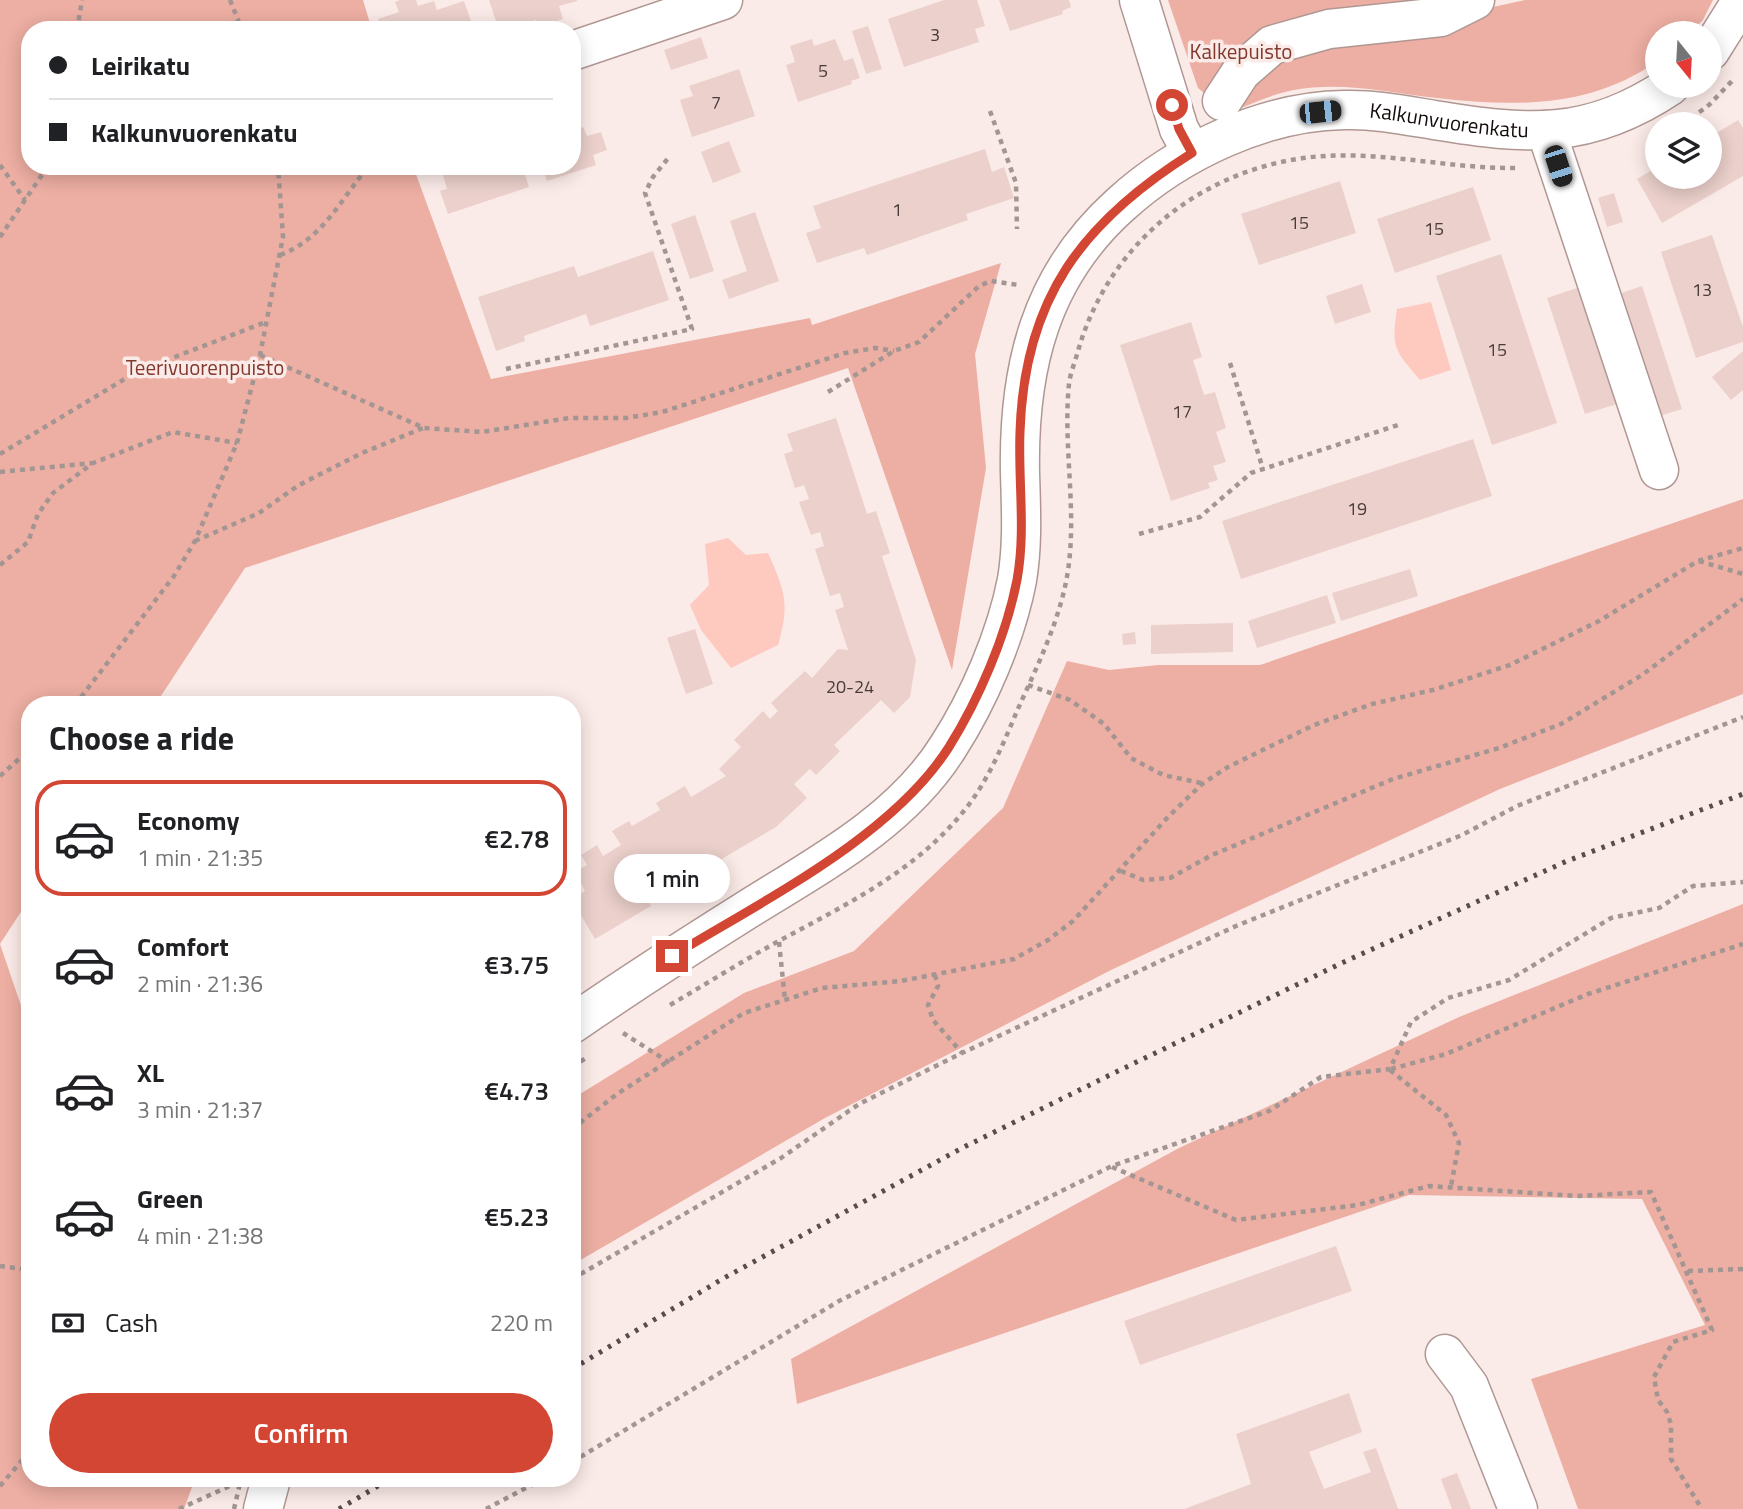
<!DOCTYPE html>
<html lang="en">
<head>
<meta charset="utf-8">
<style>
	body { margin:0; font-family:"Titillium Web",sans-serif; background:#f2f2f2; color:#202124; height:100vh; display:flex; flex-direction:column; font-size:26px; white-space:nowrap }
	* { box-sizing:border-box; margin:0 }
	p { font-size:23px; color:#757577 }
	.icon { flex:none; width:38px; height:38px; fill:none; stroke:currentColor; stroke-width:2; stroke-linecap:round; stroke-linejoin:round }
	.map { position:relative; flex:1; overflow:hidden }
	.sheet { position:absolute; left:21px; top:696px; width:560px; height:791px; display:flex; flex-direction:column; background:#fff; border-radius:28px; box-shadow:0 4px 18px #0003 }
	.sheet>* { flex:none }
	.banner { position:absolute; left:21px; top:21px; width:560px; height:154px; border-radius:28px; box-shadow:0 4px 18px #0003; display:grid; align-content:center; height:154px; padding:0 28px; background:#fff }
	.needle { width:46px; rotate:162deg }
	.buttons { position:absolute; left:1645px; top:21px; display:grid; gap:14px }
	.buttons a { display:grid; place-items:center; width:77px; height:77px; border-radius:50%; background:#fff; box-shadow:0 4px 18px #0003; font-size:35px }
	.end { position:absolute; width:32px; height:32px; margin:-16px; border:9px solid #d34634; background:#fff; box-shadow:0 0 0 4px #fff }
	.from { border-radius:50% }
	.bubble { position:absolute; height:49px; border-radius:24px; background:#fff; box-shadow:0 4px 18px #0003; font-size:23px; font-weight:600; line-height:49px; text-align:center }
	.car { position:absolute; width:21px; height:42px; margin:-21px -10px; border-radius:9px; box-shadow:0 0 5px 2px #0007; background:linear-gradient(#222 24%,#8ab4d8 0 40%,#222 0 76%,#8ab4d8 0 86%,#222 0) }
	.banner b { display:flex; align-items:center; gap:24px; height:66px; font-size:26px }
	.banner b+b { border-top:2px solid #e0e0e0 }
	.banner i { width:18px; height:18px; background:#202124 }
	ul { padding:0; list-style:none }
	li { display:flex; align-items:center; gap:21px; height:116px; margin:0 14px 10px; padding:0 14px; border:4px solid transparent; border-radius:28px }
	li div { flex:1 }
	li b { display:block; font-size:26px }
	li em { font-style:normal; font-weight:600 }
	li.on { border-color:#d34634 }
	li>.icon { width:63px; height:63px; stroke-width:1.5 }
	h2 { padding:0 28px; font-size:32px; line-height:84px }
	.pay { display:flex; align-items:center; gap:18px; height:77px; padding:0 28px; font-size:26px }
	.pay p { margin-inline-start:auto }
	.button { display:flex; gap:14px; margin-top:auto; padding:14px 28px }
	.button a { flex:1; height:80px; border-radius:42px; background:#d34634; color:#fff; font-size:28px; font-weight:600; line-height:80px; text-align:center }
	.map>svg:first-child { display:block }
	.green { fill:#fec9bf }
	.forest { fill:#edaea3 }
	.building { fill:#ebd0cb }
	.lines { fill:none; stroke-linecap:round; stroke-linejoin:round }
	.minor-casing { stroke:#b09793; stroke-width:41 }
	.path { stroke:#a29592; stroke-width:4.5; stroke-dasharray:5 5; stroke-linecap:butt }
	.minor { stroke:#fff; stroke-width:38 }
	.rail { stroke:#574d4b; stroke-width:5; stroke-dasharray:3.5 7; stroke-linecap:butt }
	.path-bridge { stroke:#a29592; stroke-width:4.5; stroke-dasharray:5 5; stroke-linecap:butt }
	.route { stroke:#d34634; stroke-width:9 }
	.labels { text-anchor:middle; stroke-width:7; stroke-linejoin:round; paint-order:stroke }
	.number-label { font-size:18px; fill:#493c3a }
	.park-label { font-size:21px; fill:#83382d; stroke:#fbebe8 }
	.street-label { font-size:21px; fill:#130b09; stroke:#fbebe8 }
</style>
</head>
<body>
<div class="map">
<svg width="1743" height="1509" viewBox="0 0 1743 1509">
	<rect width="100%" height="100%" fill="#fbebe8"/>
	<g class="green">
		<path d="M1431 302 1451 370 1420 380C1395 350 1391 349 1397 309Z"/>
		<path d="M728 538 746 555 768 553C785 591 790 604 778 645L731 668 701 630 690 605 709 585 705 544Z"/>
	</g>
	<g class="forest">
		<polygon points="0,0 363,0 372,30 30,30 30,166 413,166 491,379 810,318 812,325 1001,263 975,354 986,468 952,670 848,368 245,568 155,705 30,705 30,898 0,944"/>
		<path d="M1168 0H1468L1493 7 1525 0H1713L1703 20 1690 33H1657V61C1592 108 1515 107 1437 98 1390 93 1342 81 1294 90 1272 94 1249 105 1228 113L1198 88Z"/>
		<polygon points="1743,499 1743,694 1500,789 1111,970 825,1118 572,1265 572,1101 580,1094 744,993 854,951 1003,808 1067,661 1109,670 1158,665 1260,665"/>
		<polygon points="1743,904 1743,1509 1578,1509 1531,1379 1705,1325 1642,1199 1409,1195 797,1404 791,1359 1179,1148 1459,1017"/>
		<polygon points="0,944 30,1032 30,1479 195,1479 184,1509 0,1509"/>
	</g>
	<g class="building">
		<polygon points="400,0 416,0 418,6 434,1 437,10 464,1 474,30 382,30 378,19 399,12 395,2"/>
		<polygon points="489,0 577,0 577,1 559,6 563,19 539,27 536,20 499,30"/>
		<polygon points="944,0 977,0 985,26 975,29 979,42 904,67 888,19"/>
		<polygon points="999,0 1069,0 1071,7 1062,11 1063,14 1010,31"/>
		<polygon points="868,26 882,69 866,74 852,31"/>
		<polygon points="701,37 708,58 671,70 664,50"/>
		<polygon points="812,39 814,46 835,39 844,61 853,58 860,78 851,81 852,84 798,102 786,65 795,62 790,46"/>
		<polygon points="739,69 755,116 692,137 680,100 693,96 689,86"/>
		<polygon points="1738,120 1743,128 1743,176 1662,223 1637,179 1657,167 1657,177 1710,177 1710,137"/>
		<polygon points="583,127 587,136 601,132 607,150 593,155 596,165 547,181 542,166 572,166 572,130"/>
		<polygon points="729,141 741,172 713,183 701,152"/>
		<polygon points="985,149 992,172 1004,167 1014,198 966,214 968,220 867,255 864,248 817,263 806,233 821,228 813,206"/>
		<polygon points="469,166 522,166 529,187 448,214 440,191 447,189 443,175"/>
		<polygon points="1340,181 1356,233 1259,265 1241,214"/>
		<polygon points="1473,187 1491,240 1395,273 1377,219"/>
		<polygon points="1614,193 1623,222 1607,227 1598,198"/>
		<polygon points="755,212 779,281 729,299 722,280 747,271 730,221"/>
		<polygon points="695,215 714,271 690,279 671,224"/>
		<polygon points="1712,235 1743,327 1743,342 1696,358 1661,252"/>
		<polygon points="653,251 669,300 590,326 586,314 524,336 525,341 496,351 478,297 574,266 578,277"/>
		<polygon points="1501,254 1557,423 1492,445 1436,276"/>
		<polygon points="1362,284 1371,312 1335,324 1326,296"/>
		<polygon points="1642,286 1682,409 1653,418 1613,296"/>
		<polygon points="1580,287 1617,404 1585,414 1547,298"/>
		<polygon points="1191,322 1202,357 1193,360 1204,395 1215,392 1226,428 1216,432 1226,462 1213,466 1218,480 1208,483 1210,488 1171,501 1120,345"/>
		<polygon points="1743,351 1743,390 1731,400 1712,377"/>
		<polygon points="836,418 867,514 876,511 890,553 882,556 916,660 910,697 894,713 881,700 834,745 840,751 816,775 810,769 794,784 807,798 776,827 649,902 651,906 595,939 572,900 585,891 575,872 587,865 581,855 597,845 603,856 621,845 612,831 629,821 632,826 660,810 656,803 685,786 691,797 726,776 719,769 741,747 734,740 763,711 770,719 778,711 771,703 805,671 812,678 838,649 848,650 835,610 844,607 840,593 830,596 815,549 824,546 820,532 811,535 799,502 809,499 804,485 795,488 784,454 793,451 787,434"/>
		<polygon points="1473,439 1492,496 1241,579 1222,521"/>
		<polygon points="1410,569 1418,596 1341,621 1332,593"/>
		<polygon points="1327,595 1336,623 1257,648 1248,621"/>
		<polygon points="1233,623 1233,652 1151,654 1151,625"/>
		<polygon points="695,629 713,684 686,694 667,638"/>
		<polygon points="1135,632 1136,644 1123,645 1122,634"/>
		<polygon points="1336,1246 1352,1291 1140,1365 1124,1321"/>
		<polygon points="1349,1393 1362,1432 1309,1452 1324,1489 1371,1472 1363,1452 1376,1448 1398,1509 1184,1509 1251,1484 1236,1434"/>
		<polygon points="1457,1473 1471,1509 1452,1509 1441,1479"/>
	</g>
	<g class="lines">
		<g class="minor-casing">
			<g id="minor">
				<polyline points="1139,0 1179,129 1192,153"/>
				<polyline points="572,51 723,0"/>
				<polyline points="1710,51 1742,0"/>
				<polyline points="1222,101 1241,72 1272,45 1329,29 1441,17 1475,0"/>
				<polyline points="1546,130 1659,470"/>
				<path id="s1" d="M572 1024C629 985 686 948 745 911 817 866 901 822 948 747 979 699 1006 636 1017 580 1023 544 1021 508 1020 473 1018 368 1040 277 1120 205 1178 152 1264 111 1344 110 1374 109 1404 115 1434 120 1527 135 1588 141 1670 86"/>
				<polyline points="1445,1354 1469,1386 1518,1509"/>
				<polyline points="263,1509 271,1479"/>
			</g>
		</g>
		<g class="path">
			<polyline points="230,0 242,30"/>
			<polyline points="77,30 82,0"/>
			<polyline points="990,111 1016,183 1017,229"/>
			<polyline points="1683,124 1709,105 1732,81"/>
			<polyline points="0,165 25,200"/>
			<polyline points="0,237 48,166"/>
			<path d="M280 255C323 239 340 200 369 166"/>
			<polyline points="260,355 424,428 482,432 569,418 626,418 662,412 845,353 875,348 894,351"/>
			<polyline points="1230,363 1263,469"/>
			<polyline points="506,369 692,329 645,193 653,177 669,157"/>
			<polyline points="828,392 894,351 919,342 979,286 991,281 1019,285"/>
			<polyline points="0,454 138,371 266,322"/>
			<polyline points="0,472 92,463"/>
			<polyline points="1139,534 1200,517 1251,473 1401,424"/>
			<polyline points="195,541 259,513 299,485 362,453 423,428"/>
			<polyline points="1699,561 1743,574"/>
			<polyline points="0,565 28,542 38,514 53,493 93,463 173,432 237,443"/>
			<polyline points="1028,685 1070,700 1104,724 1131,758 1163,775 1201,783"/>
			<polyline points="75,705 174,576 195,541 237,443 260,355 283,237 278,166"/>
			<polyline points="0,776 30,749"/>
			<polyline points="1121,871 1143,880 1170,878 1212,855 1393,779 1499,748 1561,724 1642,675 1743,599"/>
			<polyline points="779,942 785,1000"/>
			<polyline points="935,975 938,986 928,1005 933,1020 962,1053"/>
			<path d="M670 1005C706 984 741 962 777 942 847 904 921 869 970 803 990 776 1004 742 1017 711 1038 664 1063 615 1069 563 1076 504 1063 443 1069 384 1070 374 1075 362 1078 351 1107 249 1192 176 1297 159 1369 147 1444 169 1516 168"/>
			<polyline points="623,1033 670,1063"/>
			<polyline points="572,1067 586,1058"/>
			<polyline points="1391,1069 1446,1054 1588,994 1743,944"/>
			<polyline points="1390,1070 1446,1115 1459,1143 1451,1186"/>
			<polyline points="572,1129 617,1094 744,1013 822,988 901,981 1014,959 1048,940 1073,921 1168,817 1202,784 1228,767 1314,725 1372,704 1433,690 1510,665 1599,621 1698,561 1743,548"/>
			<polyline points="1112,1167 1236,1220 1358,1205 1429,1186 1577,1196 1651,1192 1712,1330 1673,1342 1654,1377 1658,1400 1667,1412 1671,1424 1671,1459 1702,1509"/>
			<polyline points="0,1266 30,1270"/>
			<polyline points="1688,1271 1743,1269"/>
			<polyline points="572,1279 781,1158 859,1104 962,1053 1236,926 1462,835 1517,806 1743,717"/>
			<polyline points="572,1462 839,1301 1112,1166 1269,1111 1321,1077 1390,1069 1411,1022 1448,998 1509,980 1611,918 1659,908 1693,886 1743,882"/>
			<polyline points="0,1486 30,1451"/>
			<polyline points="179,1509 232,1485"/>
			<polyline points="486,1509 543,1479"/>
		</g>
		<use href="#minor" class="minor"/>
		<g class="rail">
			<polyline points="572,1369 724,1278 962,1148 1118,1071 1346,961 1567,861 1743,794"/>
			<polyline points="339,1509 390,1479"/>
		</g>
		<polyline class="path-bridge" points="234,1509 241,1479"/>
	</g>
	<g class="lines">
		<path class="route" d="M672 956C762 901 892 837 949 747 979 699 1006 636 1017 580 1026 531 1018 481 1020 432 1024 299 1082 222 1192 153L1179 129 1172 105"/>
	</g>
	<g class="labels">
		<g class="number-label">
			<text x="935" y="41">3</text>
			<text x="823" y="77">5</text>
			<text x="716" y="109">7</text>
			<text x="897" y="216">1</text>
			<text x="1299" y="229">15</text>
			<text x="1434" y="235">15</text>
			<text x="1702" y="296">13</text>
			<text x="1497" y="356">15</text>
			<text x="1182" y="418">17</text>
			<text x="1357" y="515">19</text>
			<text x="850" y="693">20-24</text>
		</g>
		<g class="park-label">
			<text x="1241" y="59">Kalkepuisto</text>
			<text x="205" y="375">Teerivuorenpuisto</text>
		</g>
		<g class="street-label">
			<text dy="7" stroke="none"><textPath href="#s1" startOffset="1409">Kalkunvuorenkatu</textPath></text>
		</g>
	</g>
</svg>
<div class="buttons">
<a><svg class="needle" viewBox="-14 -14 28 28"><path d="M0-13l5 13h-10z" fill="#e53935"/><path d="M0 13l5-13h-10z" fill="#757577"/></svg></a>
<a><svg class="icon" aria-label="layers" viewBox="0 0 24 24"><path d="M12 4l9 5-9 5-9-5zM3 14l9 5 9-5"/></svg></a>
</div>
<i class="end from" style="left:1172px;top:105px"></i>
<i class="end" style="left:672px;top:956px"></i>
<div class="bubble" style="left:614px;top:854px;width:116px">1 min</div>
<i class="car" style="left:1320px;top:112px;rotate:84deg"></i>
<i class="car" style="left:1558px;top:166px;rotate:162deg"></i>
<div class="banner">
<b><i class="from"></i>Leirikatu</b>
<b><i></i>Kalkunvuorenkatu</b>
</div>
<section class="sheet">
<h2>Choose a ride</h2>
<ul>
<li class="on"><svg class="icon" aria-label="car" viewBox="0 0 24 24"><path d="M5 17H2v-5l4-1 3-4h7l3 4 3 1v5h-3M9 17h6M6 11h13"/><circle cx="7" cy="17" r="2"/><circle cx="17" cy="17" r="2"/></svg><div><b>Economy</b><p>1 min · 21:35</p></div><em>€2.78</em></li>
<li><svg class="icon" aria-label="car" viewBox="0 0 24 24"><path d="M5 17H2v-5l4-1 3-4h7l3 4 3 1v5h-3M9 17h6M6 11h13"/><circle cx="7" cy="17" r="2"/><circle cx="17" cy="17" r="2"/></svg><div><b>Comfort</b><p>2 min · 21:36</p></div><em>€3.75</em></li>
<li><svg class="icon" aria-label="car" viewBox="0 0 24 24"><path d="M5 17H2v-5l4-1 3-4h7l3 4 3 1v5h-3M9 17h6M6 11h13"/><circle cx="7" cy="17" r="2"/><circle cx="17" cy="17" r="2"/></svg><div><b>XL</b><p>3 min · 21:37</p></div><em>€4.73</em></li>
<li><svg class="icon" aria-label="car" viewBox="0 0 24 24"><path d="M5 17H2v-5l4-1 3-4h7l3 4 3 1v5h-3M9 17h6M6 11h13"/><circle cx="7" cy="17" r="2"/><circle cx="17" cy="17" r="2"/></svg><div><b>Green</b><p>4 min · 21:38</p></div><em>€5.23</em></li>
</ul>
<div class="pay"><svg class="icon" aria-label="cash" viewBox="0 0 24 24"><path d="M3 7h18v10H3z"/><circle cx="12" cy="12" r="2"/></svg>Cash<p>220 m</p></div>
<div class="button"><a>Confirm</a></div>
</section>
</div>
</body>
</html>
